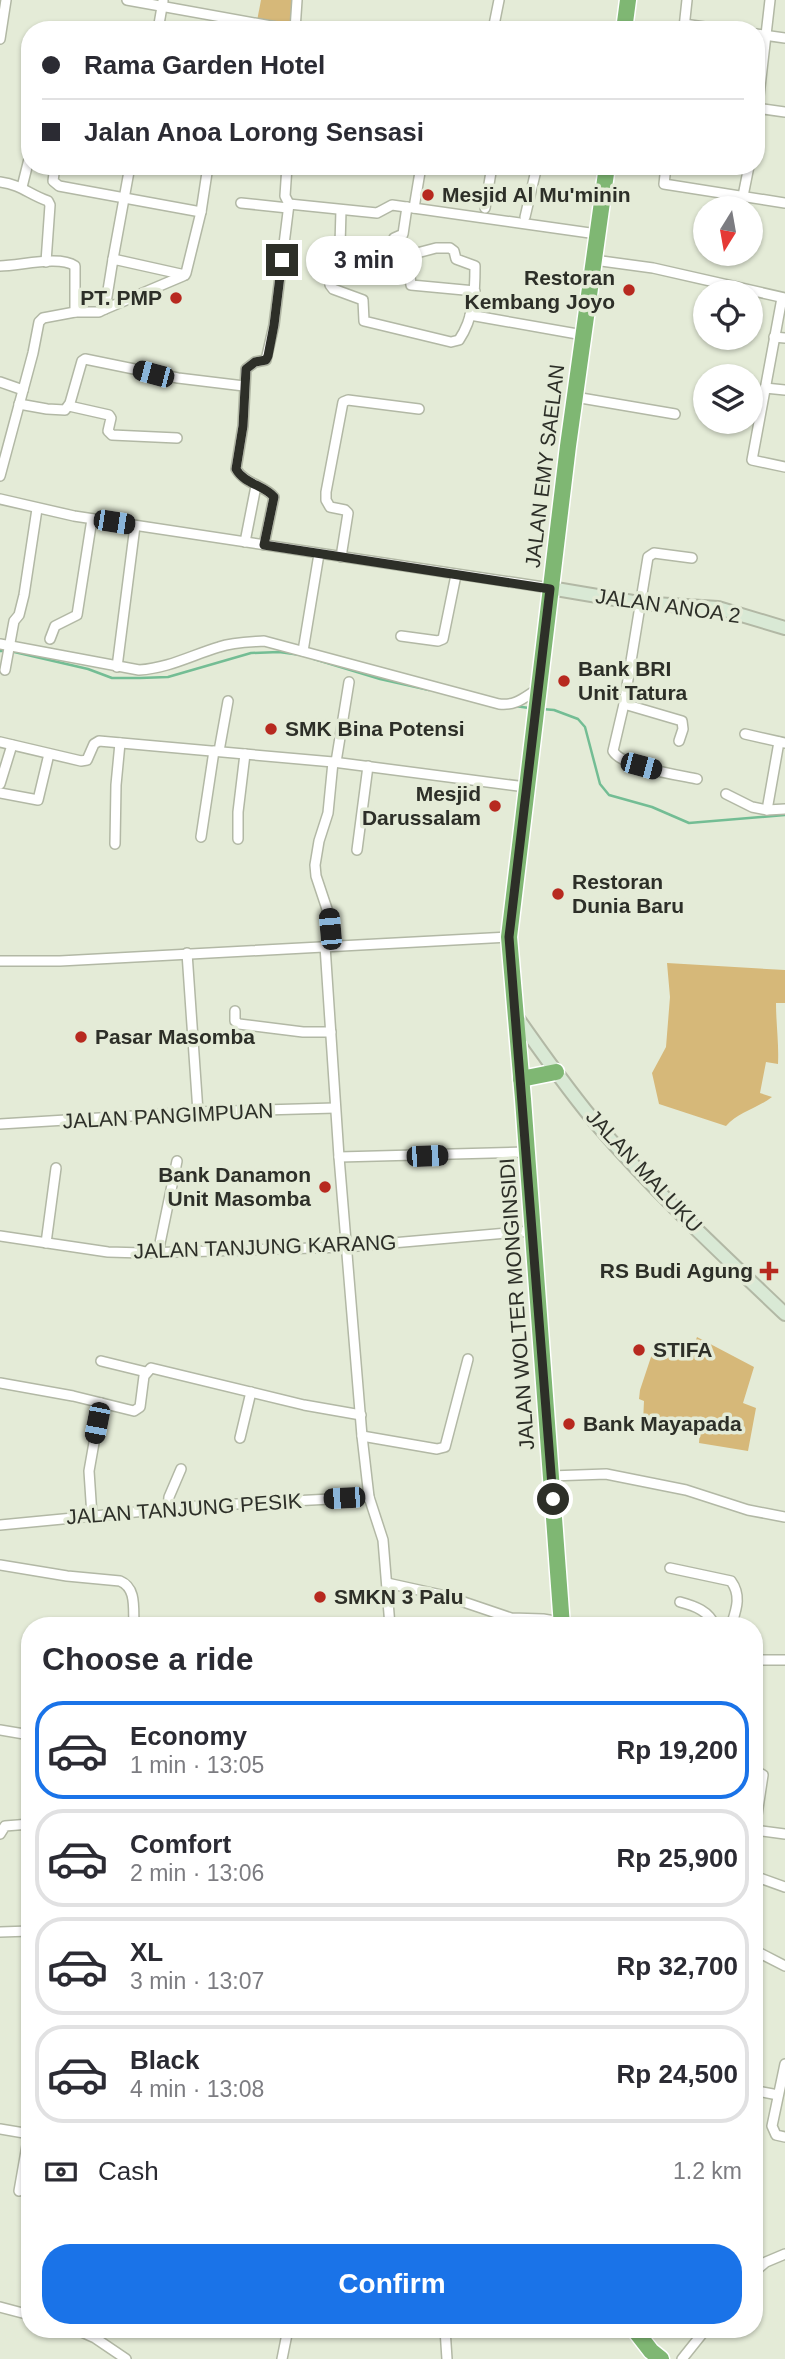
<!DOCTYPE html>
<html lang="en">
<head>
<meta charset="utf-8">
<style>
	body { margin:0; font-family:Arial,sans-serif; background:#f2f2f3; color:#2b2b33; height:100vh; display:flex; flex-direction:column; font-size:26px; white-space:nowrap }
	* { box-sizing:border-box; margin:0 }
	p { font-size:23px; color:#7c7c81 }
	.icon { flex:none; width:38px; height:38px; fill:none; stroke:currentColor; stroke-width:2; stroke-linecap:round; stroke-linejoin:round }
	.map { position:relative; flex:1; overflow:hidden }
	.drawer { position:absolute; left:21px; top:1617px; width:742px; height:721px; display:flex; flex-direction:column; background:#fff; border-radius:28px; box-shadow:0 2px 5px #0004 }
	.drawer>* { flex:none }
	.hud { position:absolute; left:21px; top:21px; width:744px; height:154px; border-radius:28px; box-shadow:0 2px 5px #0004; display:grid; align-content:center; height:154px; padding:0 21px; background:#fff }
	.needle { width:46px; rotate:191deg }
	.controls { position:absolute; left:693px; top:196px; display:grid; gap:14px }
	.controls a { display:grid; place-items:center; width:70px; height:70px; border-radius:50%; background:#fff; box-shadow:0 2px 5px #0004; font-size:35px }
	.end { position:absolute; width:32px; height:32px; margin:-16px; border:9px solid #2d2f28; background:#fff; box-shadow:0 0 0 4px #fff }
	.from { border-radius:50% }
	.bubble { position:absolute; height:49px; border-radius:24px; background:#fff; box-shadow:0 2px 5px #0004; font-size:23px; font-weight:700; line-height:49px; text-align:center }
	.car { position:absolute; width:21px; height:42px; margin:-21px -10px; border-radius:9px; box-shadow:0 0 5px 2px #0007; background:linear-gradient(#222 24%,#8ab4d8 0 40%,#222 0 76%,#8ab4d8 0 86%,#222 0) }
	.hud b { display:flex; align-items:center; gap:24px; height:66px; font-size:26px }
	.hud b+b { border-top:2px solid #e1e1e2 }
	.hud i { width:18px; height:18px; background:#2b2b33 }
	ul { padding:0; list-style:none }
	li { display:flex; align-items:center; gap:21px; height:98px; margin:0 14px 10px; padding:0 7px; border:4px solid #e1e1e2; border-radius:28px }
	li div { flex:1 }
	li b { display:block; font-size:26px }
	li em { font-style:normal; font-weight:700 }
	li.current { border-color:#1a73e8 }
	li>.icon { width:63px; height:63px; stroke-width:1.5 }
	h2 { padding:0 21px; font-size:32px; line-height:84px }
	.pay { display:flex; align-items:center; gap:18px; height:77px; padding:0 21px; font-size:26px }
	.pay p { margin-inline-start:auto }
	.primary-button { display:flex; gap:14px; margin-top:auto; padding:14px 21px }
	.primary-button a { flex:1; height:80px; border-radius:28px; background:#1a73e8; color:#fff; font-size:28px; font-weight:700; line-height:80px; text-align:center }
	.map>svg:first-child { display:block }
	.green { fill:#d6b879 }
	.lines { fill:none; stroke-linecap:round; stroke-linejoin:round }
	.stream { stroke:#73bd94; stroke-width:2.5 }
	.street-casing { stroke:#b2b8a5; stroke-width:12 }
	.secondary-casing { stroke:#b2b8a5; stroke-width:16 }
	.highway-casing { stroke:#fff; stroke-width:19 }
	.street { stroke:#fff; stroke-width:9 }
	.secondary { stroke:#d9e9d5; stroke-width:12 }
	.highway { stroke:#7fb773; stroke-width:16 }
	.route { stroke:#2d2f28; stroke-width:9 }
	.poi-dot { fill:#b7291f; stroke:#e4ebd7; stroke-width:2.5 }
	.labels { text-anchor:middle; stroke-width:7; stroke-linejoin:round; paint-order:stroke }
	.poi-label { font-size:21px; font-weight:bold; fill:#2d2f28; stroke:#e4ebd7; text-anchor:start }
	.street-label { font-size:21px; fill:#2d2f28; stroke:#e4ebd7 }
</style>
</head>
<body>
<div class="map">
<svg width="785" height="2359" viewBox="0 0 785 2359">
	<rect width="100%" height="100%" fill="#e4ebd7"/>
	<g class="green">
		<polygon points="261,0 294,0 292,26 257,21"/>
		<path d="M667 963 785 970V1003H776C776 1024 779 1043 778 1064L766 1062 760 1093 772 1097C756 1109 738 1112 726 1126L659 1104 652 1073 666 1047 670 997Z"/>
		<polygon points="697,1337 754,1367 743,1403 756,1408 748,1451 699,1443 700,1431 643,1422 644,1401 639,1399 640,1390 652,1354 690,1356"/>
	</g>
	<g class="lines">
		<g class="stream">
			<polyline points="0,651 10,651 88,669 112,678 140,678 168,677 251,653 279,652 301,655"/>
			<polyline points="314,659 380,679 429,690"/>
			<polyline points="515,706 529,708"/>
			<polyline points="542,709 554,710 578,719 585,727 600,784 609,795 652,807 689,823 785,815"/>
		</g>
		<g class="street-casing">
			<g id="street">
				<polyline points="127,0 288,29"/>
				<polyline points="684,24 725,30"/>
				<polyline points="684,28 687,0"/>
				<polyline points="158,30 163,1"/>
				<polyline points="295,30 297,0"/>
				<polyline points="493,30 499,0"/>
				<polyline points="756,34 785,38"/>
				<polyline points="0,39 6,0"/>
				<polyline points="756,108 785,112"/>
				<polyline points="756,122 770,0"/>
				<polyline points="55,166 53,181 59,186 201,212"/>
				<polyline points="666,166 664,184 785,203"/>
				<path d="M0 182C22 185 28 194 48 201L50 205 46 262"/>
				<polyline points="22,187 30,155"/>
				<polyline points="743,196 749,166"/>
				<polyline points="241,203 288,208"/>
				<polyline points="289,204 377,213 392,205 597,234"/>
				<polyline points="414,208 421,166"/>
				<polyline points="485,208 492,166"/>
				<path d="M341 210 340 245 330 285 333 289 363 300 364 321 451 342 459 340C474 318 475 292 475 266L456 259 454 251 450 248H436L413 254 410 276 411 285 475 291"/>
				<polyline points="525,217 537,166"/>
				<polyline points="394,238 403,234 407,207"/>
				<polyline points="113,259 130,166"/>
				<polyline points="594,260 653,268 785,298"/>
				<path d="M0 266C20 266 59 255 75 266V312L43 318 39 322 33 353 0 476"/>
				<polyline points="782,298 752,460 785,467"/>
				<polyline points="105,309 183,276"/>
				<polyline points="75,312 99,312 105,309 113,259 185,275 186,273 201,212 208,166"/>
				<polyline points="470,315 583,335"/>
				<polyline points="774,337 785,338"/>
				<polyline points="0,382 23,390"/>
				<polyline points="765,388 785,390"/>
				<polyline points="575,397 675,414"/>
				<polyline points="19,404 47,409 65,410 70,403 82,361 85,359 178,378 244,386"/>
				<polyline points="69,406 109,415 111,418 108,431 112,435 177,438"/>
				<polyline points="0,499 74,516 550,588"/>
				<polyline points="245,542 256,486"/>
				<path d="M264 545 274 497C264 485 245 484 236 469L243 426 246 369 255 362 266 360 274 325 289 204 285 196 287 166"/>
				<polyline points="341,557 348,513 345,510 330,507 326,500 326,492 343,402 348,400 419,409"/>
				<path d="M692 558 654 553 648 557 624 704 613 751C622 767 678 775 697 779"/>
				<polyline points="401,636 438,641 443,639 456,575"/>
				<polyline points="50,639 55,626 77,615 92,519"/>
				<path d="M0 644 139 670C169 668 192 655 219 647 233 642 250 642 264 641L499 704C517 706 524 697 538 689"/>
				<polyline points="303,651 319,554"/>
				<polyline points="117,667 135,526"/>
				<polyline points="5,670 14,621 19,615 24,595 37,509"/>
				<polyline points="624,704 682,721 683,729 679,741"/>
				<polyline points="745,734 785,743"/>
				<polyline points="0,742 81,761 87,760 94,744 99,741 333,762 526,787"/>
				<polyline points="219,751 228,701"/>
				<polyline points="336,762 349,682"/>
				<polyline points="0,784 12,745"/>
				<polyline points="0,793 38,800 49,754"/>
				<polyline points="726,794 752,807 767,810 785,809"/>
				<polyline points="767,810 779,742"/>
				<polyline points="201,837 214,751"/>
				<polyline points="238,839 238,812 245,754"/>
				<polyline points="115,844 116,785 120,743"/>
				<polyline points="357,850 368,766"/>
				<polyline points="325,946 339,1157 362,1436 369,1497 383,1540 390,1626"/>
				<polyline points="331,946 328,912 316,876 315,865 319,841 328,813 333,762"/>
				<polyline points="187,953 198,1112"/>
				<polyline points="0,961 60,961 509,937"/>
				<polyline points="235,1011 235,1021 239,1024 303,1032 331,1032"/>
				<polyline points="0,1124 198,1112 335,1108"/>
				<polyline points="339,1157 526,1152"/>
				<polyline points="0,1236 108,1252 143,1253 346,1247 531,1231"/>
				<polyline points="46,1243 56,1168"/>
				<polyline points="158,1253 177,1161"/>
				<polyline points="101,1361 146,1372"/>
				<polyline points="0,1383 73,1396 134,1411 140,1407 144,1376 151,1368 304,1405 361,1415"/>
				<polyline points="362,1436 437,1449 445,1447 468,1359"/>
				<polyline points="240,1438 251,1392"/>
				<polyline points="551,1476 606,1474 686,1490 748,1510 785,1517"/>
				<polyline points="168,1509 169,1497 181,1469"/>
				<polyline points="92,1516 89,1471 101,1403"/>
				<polyline points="0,1525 198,1506 369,1497"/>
				<path d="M0 1565 67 1576 120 1581C137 1588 133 1609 134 1626"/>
				<path d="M670 1568 731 1581C742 1596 736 1610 731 1626"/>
				<polyline points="387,1583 446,1596 511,1618 543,1619 561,1622"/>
				<path d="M680 1602C695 1606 709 1611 715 1626"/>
				<polyline points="754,1660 785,1660"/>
				<polyline points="0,1730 30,1735"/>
				<polyline points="754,1770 763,1775 754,1835"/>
				<polyline points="754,1830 785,1834"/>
				<polyline points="0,1834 5,1826 30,1824"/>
				<polyline points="754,1876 785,1887"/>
				<polyline points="0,1932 30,1931"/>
				<polyline points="754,1950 785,1966"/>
				<polyline points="785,2064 772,2126 776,2135 785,2137"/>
				<polyline points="762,2092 778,2095"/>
				<polyline points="0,2129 30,2134"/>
				<polyline points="19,2191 29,2134"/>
				<polyline points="754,2272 766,2262 785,2254"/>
				<polyline points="0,2307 30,2315"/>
				<polyline points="75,2329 95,2338 126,2359"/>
				<polyline points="445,2329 447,2359"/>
				<polyline points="282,2359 288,2329"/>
				<polyline points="682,2359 706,2329"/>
			</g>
		</g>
		<g class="secondary-casing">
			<g id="secondary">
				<polyline points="550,588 639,603 718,608 785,628"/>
				<path d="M516 1016C543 1054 569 1092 600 1128 657 1194 722 1254 785 1314"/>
			</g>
		</g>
		<g class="highway-casing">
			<g id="highway">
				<polyline points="624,30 628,0"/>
				<polyline points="521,1079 556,1072"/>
				<polyline points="562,1626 523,1099 509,937 568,446 607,166"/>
				<polyline points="634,2329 651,2351 661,2359"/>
			</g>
		</g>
		<use href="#street" class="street"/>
		<use href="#secondary" class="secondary"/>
		<use href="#highway" class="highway"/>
	</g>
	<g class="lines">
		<path class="route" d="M282 260 274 325 268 356 266 360 255 362 246 369 243 426 236 469C244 484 264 485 274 497L264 545 550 589 509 937 553 1499"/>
	</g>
	<g class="poi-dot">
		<circle cx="428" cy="195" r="7"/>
		<circle cx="629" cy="290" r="7"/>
		<circle cx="176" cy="298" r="7"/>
		<circle cx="564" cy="681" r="7"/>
		<circle cx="271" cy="729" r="7"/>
		<circle cx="495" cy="806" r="7"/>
		<circle cx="558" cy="894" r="7"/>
		<circle cx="81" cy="1037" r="7"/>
		<circle cx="325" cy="1187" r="7"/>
		<path d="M765.5 1260.5h7v7h7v7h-7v7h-7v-7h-7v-7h7z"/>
		<circle cx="639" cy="1350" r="7"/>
		<circle cx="569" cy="1424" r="7"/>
		<circle cx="320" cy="1597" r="7"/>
	</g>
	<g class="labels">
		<g class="poi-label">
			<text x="442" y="202">Mesjid Al Mu'minin</text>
			<text x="615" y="285" text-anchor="end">Restoran<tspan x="615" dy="24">Kembang Joyo</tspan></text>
			<text x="162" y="305" text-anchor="end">PT. PMP</text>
			<text x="578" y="676">Bank BRI<tspan x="578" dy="24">Unit Tatura</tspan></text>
			<text x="285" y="736">SMK Bina Potensi</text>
			<text x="481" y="801" text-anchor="end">Mesjid<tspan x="481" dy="24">Darussalam</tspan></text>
			<text x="572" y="889">Restoran<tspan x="572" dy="24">Dunia Baru</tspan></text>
			<text x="95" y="1044">Pasar Masomba</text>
			<text x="311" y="1182" text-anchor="end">Bank Danamon<tspan x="311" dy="24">Unit Masomba</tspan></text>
			<text x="753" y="1278" text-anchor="end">RS Budi Agung</text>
			<text x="653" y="1357">STIFA</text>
			<text x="583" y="1431">Bank Mayapada</text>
			<text x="334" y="1604">SMKN 3 Palu</text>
		</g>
		<g class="street-label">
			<text transform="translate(545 466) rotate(-83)" y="7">JALAN EMY SAELAN</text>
			<text transform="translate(668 606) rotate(8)" y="7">JALAN ANOA 2</text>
			<text transform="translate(168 1116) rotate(-3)" y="7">JALAN PANGIMPUAN</text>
			<text transform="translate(644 1171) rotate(47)" y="7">JALAN MALUKU</text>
			<text transform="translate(265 1247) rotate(-2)" y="7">JALAN TANJUNG KARANG</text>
			<text transform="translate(517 1304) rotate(-94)" y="7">JALAN WOLTER MONGINSIDI</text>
			<text transform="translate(184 1509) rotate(-4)" y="7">JALAN TANJUNG PESIK</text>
		</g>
	</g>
</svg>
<div class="controls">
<a><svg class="needle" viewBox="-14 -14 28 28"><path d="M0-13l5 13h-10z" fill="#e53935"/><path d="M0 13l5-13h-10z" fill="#7c7c81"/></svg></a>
<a><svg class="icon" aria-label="locate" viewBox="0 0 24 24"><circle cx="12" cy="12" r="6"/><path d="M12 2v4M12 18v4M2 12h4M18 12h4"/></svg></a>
<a><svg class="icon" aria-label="layers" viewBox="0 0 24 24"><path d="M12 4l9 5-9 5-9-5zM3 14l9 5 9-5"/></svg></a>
</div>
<i class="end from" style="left:553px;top:1499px"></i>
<i class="end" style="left:282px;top:260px"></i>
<div class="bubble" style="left:306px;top:236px;width:116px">3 min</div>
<i class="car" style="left:153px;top:374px;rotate:285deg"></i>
<i class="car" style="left:114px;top:522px;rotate:99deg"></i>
<i class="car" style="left:641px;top:766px;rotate:105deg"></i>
<i class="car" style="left:330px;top:929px;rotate:355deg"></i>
<i class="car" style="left:427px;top:1156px;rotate:88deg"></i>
<i class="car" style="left:97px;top:1423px;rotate:191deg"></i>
<i class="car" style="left:344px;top:1498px;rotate:267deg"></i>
<div class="hud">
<b><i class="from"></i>Rama Garden Hotel</b>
<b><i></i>Jalan Anoa Lorong Sensasi</b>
</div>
<section class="drawer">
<h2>Choose a ride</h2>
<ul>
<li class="current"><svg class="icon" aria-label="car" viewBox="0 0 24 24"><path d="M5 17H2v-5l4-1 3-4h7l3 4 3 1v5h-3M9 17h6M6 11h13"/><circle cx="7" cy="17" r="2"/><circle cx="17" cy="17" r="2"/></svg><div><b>Economy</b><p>1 min · 13:05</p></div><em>Rp 19,200</em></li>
<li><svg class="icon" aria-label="car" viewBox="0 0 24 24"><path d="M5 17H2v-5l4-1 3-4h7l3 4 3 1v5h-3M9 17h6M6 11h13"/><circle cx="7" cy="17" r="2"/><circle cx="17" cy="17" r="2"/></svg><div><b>Comfort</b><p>2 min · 13:06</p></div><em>Rp 25,900</em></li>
<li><svg class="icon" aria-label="car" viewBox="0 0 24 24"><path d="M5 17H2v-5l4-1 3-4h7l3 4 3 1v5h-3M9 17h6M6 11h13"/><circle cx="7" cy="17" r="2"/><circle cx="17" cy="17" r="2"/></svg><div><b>XL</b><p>3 min · 13:07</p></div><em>Rp 32,700</em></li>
<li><svg class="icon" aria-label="car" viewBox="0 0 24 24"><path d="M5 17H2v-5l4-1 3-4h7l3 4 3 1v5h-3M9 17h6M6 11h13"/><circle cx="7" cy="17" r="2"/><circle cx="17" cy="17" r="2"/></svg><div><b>Black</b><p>4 min · 13:08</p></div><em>Rp 24,500</em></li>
</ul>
<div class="pay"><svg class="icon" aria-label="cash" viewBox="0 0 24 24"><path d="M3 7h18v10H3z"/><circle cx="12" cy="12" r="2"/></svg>Cash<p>1.2 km</p></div>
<div class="primary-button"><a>Confirm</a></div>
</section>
</div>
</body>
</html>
